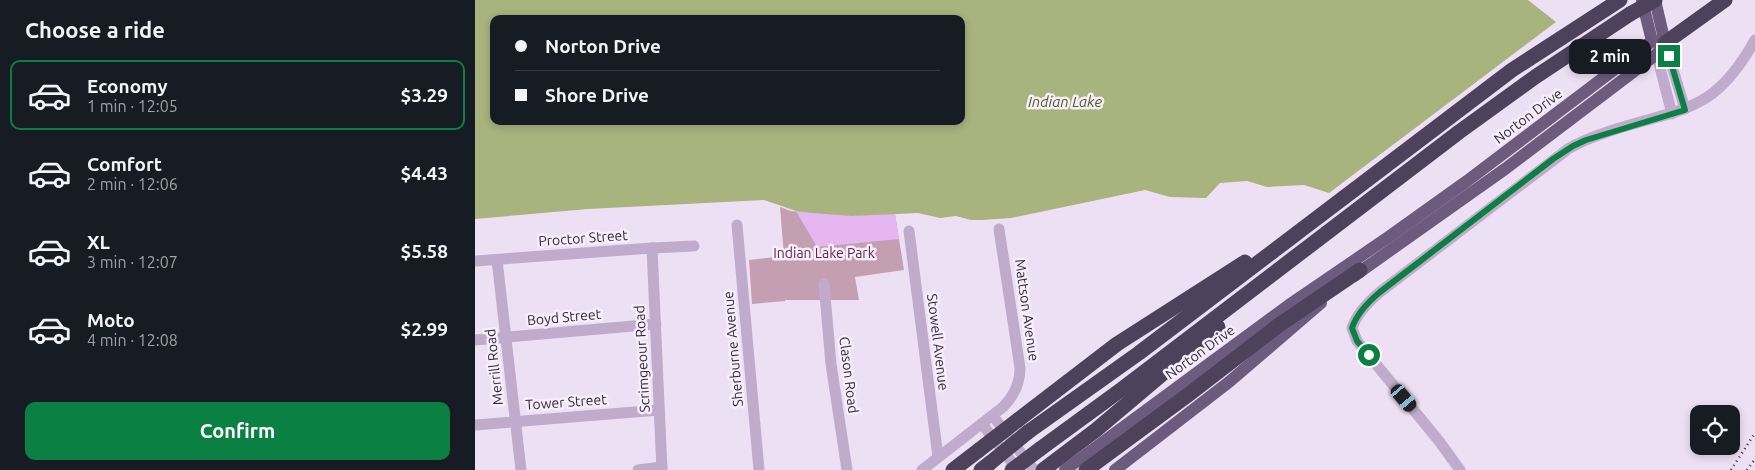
<!DOCTYPE html>
<html lang="en">
<head>
<meta charset="utf-8">
<style>
	body { margin:0; font-family:Ubuntu,sans-serif; background:#20242c; color:#f1f3f6; height:100vh; display:flex; flex-direction:column; font-size:19px; white-space:nowrap }
	* { box-sizing:border-box; margin:0 }
	p { font-size:16px; color:#9ea1a6 }
	.icon { flex:none; width:28px; height:28px; fill:none; stroke:currentColor; stroke-width:2; stroke-linecap:round; stroke-linejoin:round }
	.map { position:relative; flex:1; overflow:hidden }
	.details { display:flex; flex-direction:column; background:#171b24; width:475px }
	.details>* { flex:none }
	.top-card { position:absolute; left:15px; top:15px; width:475px; height:110px; border-radius:10px; box-shadow:0 2px 8px #0003; display:grid; align-content:center; height:110px; padding:0 25px; background:#171b24 }
	.buttons { position:absolute; left:1215px; top:405px; display:grid; gap:10px }
	.buttons a { display:grid; place-items:center; width:50px; height:50px; border-radius:10px; background:#171b24; box-shadow:0 2px 8px #0003; font-size:25px }
	.end { position:absolute; width:22px; height:22px; margin:-11px; border:6px solid #0b8043; background:#fff; box-shadow:0 0 0 2px #fff }
	.from { border-radius:50% }
	.bubble { position:absolute; height:35px; border-radius:10px; background:#171b24; box-shadow:0 2px 8px #0003; font-size:16px; font-weight:700; line-height:35px; text-align:center }
	.car { position:absolute; width:15px; height:30px; margin:-15px -8px; border-radius:6px; box-shadow:0 0 4px 1px #0007; background:linear-gradient(#222 24%,#8ab4d8 0 40%,#222 0 76%,#8ab4d8 0 86%,#222 0) }
	.top-card b { display:flex; align-items:center; gap:18px; height:48px; font-size:19px }
	.top-card b+b { border-top:1px solid #363941 }
	.top-card i { width:12px; height:12px; background:#f1f3f6 }
	ul { padding:0; list-style:none }
	li { display:flex; align-items:center; gap:15px; height:70px; margin:0 10px 8px; padding:0 15px; border:2px solid transparent; border-radius:10px }
	li div { flex:1 }
	li b { display:block; font-size:19px }
	li em { font-style:normal; font-weight:700 }
	li.selected { border-color:#0b8043 }
	li>.icon { width:45px; height:45px; stroke-width:1.5 }
	h2 { padding:0 25px; font-size:22px; line-height:60px }
	.action { display:flex; gap:10px; margin-top:auto; padding:10px 25px }
	.action a { flex:1; height:58px; border-radius:10px; background:#0b8043; color:#fff; font-size:20px; font-weight:700; line-height:58px; text-align:center }
	main { display:flex; flex:1; min-height:0 }
	.map>svg:first-child { display:block }
	.green { fill:#c49fb2 }
	.sand { fill:#e5b6f0 }
	.water { fill:#a8b37e; fill-rule:evenodd }
	.lines { fill:none; stroke-linecap:round; stroke-linejoin:round }
	.minor { stroke:#c0abcd; stroke-width:11 }
	.major { stroke:#6c5b7d; stroke-width:12 }
	.highway { stroke:#4e415c; stroke-width:15 }
	.rail { stroke:#322a3b; stroke-width:2.5; stroke-dasharray:1 4; stroke-linecap:butt }
	.highway-bridge { stroke:#4e415c; stroke-width:15 }
	.route { stroke:#0b8043; stroke-width:6 }
	.labels { text-anchor:middle; stroke-width:5; stroke-linejoin:round; paint-order:stroke }
	.street-label { font-size:14px; fill:#322a3b; stroke:#f7edfb }
	.park-label { font-size:14px; fill:#5a2d43; stroke:#f7edfb }
	.water-label { font-size:15px; font-style:italic; fill:#515f1e; stroke:#f7edfb }
</style>
</head>
<body>
<main>
<section class="details">
<h2>Choose a ride</h2>
<ul>
<li class="selected"><svg class="icon" aria-label="car" viewBox="0 0 24 24"><path d="M5 17H2v-5l4-1 3-4h7l3 4 3 1v5h-3M9 17h6M6 11h13"/><circle cx="7" cy="17" r="2"/><circle cx="17" cy="17" r="2"/></svg><div><b>Economy</b><p>1 min · 12:05</p></div><em>$3.29</em></li>
<li><svg class="icon" aria-label="car" viewBox="0 0 24 24"><path d="M5 17H2v-5l4-1 3-4h7l3 4 3 1v5h-3M9 17h6M6 11h13"/><circle cx="7" cy="17" r="2"/><circle cx="17" cy="17" r="2"/></svg><div><b>Comfort</b><p>2 min · 12:06</p></div><em>$4.43</em></li>
<li><svg class="icon" aria-label="car" viewBox="0 0 24 24"><path d="M5 17H2v-5l4-1 3-4h7l3 4 3 1v5h-3M9 17h6M6 11h13"/><circle cx="7" cy="17" r="2"/><circle cx="17" cy="17" r="2"/></svg><div><b>XL</b><p>3 min · 12:07</p></div><em>$5.58</em></li>
<li><svg class="icon" aria-label="car" viewBox="0 0 24 24"><path d="M5 17H2v-5l4-1 3-4h7l3 4 3 1v5h-3M9 17h6M6 11h13"/><circle cx="7" cy="17" r="2"/><circle cx="17" cy="17" r="2"/></svg><div><b>Moto</b><p>4 min · 12:08</p></div><em>$2.99</em></li>
</ul>
<div class="action"><a>Confirm</a></div>
</section>
<div class="map">
<svg width="1280" height="470" viewBox="0 0 1280 470">
	<rect width="100%" height="100%" fill="#eee0f4"/>
	<polygon class="green" points="305,207 316,211 376,216 420,214 429,270 380,277 384,300 310,300 310,301 277,304 274,260 309,256"/>
	<polygon class="sand" points="321,211 376,216 420,214 424,239 342,247"/>
	<path class="water" d="M0 0H1053L1081 22 854 193 829 185 792 187 772 181 745 183 731 198 695 197 670 190 536 218 508 220H496L481 216 465 218 443 213 377 216 337 213 321 211 289 200 113 209 0 219ZM19 19H486V121H19Z"/>
	<g class="lines">
		<g class="minor">
			<polyline points="1190,43 1210,109"/>
			<polyline points="1180,48 1197,114"/>
			<polyline points="262,225 284,470"/>
			<polyline points="434,231 463,457"/>
			<polyline points="177,248 187,470"/>
			<polyline points="22,260 46,470"/>
			<polyline points="0,261 177,248 219,246"/>
			<polyline points="349,284 356,364 372,470"/>
			<polyline points="0,340 181,324"/>
			<polyline points="518,416 559,470"/>
			<polyline points="507,424 543,470"/>
			<polyline points="0,425 184,410"/>
			<polyline points="163,470 187,467"/>
			<path d="M447 470 528 407C539 396 545 384 545 368L524 229"/>
			<path d="M985 470 964 441 882 341 877 328C882 313 893 302 905 292L1093 149C1106 141 1120 136 1135 131 1208 107 1239 114 1280 40"/>
		</g>
		<g class="major">
			<polyline points="1167,0 1177,41"/>
			<polyline points="1180,0 1190,43"/>
			<polyline points="879,276 1030,169 1182,54 1190,43"/>
			<polyline points="590,470 814,305 915,236 992,181 1177,41 1190,43"/>
			<polyline points="640,470 754,382 846,303"/>
		</g>
		<g class="highway">
			<polyline points="1190,43 1250,0"/>
			<polyline points="543,420 642,344 770,262"/>
			<polyline points="553,432 664,353 1037,70 1145,0"/>
			<polyline points="565,449 647,389 984,132 1060,77 1155,14"/>
			<polyline points="478,470 504,450"/>
			<polyline points="506,470 515,463"/>
			<polyline points="568,470 621,430 743,327"/>
			<polyline points="611,470 713,395 804,325 885,270"/>
		</g>
		<g class="rail">
			<polyline points="1256,470 1280,433"/>
			<polyline points="1272,470 1280,459"/>
		</g>
		<g class="highway-bridge">
			<polyline points="1155,14 1180,0"/>
			<polyline points="504,450 543,420"/>
			<polyline points="515,463 553,432"/>
			<polyline points="537,470 565,449"/>
		</g>
	</g>
	<g class="lines">
		<path class="route" d="M894 355 882 341 877 328C882 313 893 302 905 292L1078 159 1098 146 1111 140 1210 110 1194 56"/>
	</g>
	<g class="labels">
		<g class="street-label">
			<text transform="translate(1053 116) rotate(-37)" y="5">Norton Drive</text>
			<text transform="translate(108 238) rotate(-4)" y="5">Proctor Street</text>
			<text transform="translate(552 310) rotate(82)" y="5">Mattson Avenue</text>
			<text transform="translate(89 317) rotate(-5)" y="5">Boyd Street</text>
			<text transform="translate(463 342) rotate(83)" y="5">Stowell Avenue</text>
			<text transform="translate(258 349) rotate(-95)" y="5">Sherburne Avenue</text>
			<text transform="translate(725 352) rotate(-36)" y="5">Norton Drive</text>
			<text transform="translate(167 359) rotate(-93)" y="5">Scrimgeour Road</text>
			<text transform="translate(19 367) rotate(-96)" y="5">Merrill Road</text>
			<text transform="translate(374 375) rotate(83)" y="5">Clason Road</text>
			<text transform="translate(91 402) rotate(-4)" y="5">Tower Street</text>
		</g>
		<g class="park-label">
			<text x="349" y="258">Indian Lake Park</text>
		</g>
		<g class="water-label">
			<text x="590" y="107">Indian Lake</text>
		</g>
	</g>
</svg>
<div class="buttons">
<a><svg class="icon" aria-label="locate" viewBox="0 0 24 24"><circle cx="12" cy="12" r="6"/><path d="M12 2v4M12 18v4M2 12h4M18 12h4"/></svg></a>
</div>
<i class="end from" style="left:894px;top:355px"></i>
<i class="end" style="left:1194px;top:56px"></i>
<div class="bubble" style="left:1094px;top:39px;width:82px">2 min</div>
<i class="car" style="left:929px;top:398px;rotate:140deg"></i>
<div class="top-card">
<b><i class="from"></i>Norton Drive</b>
<b><i></i>Shore Drive</b>
</div>
</div>
</main>
</body>
</html>
